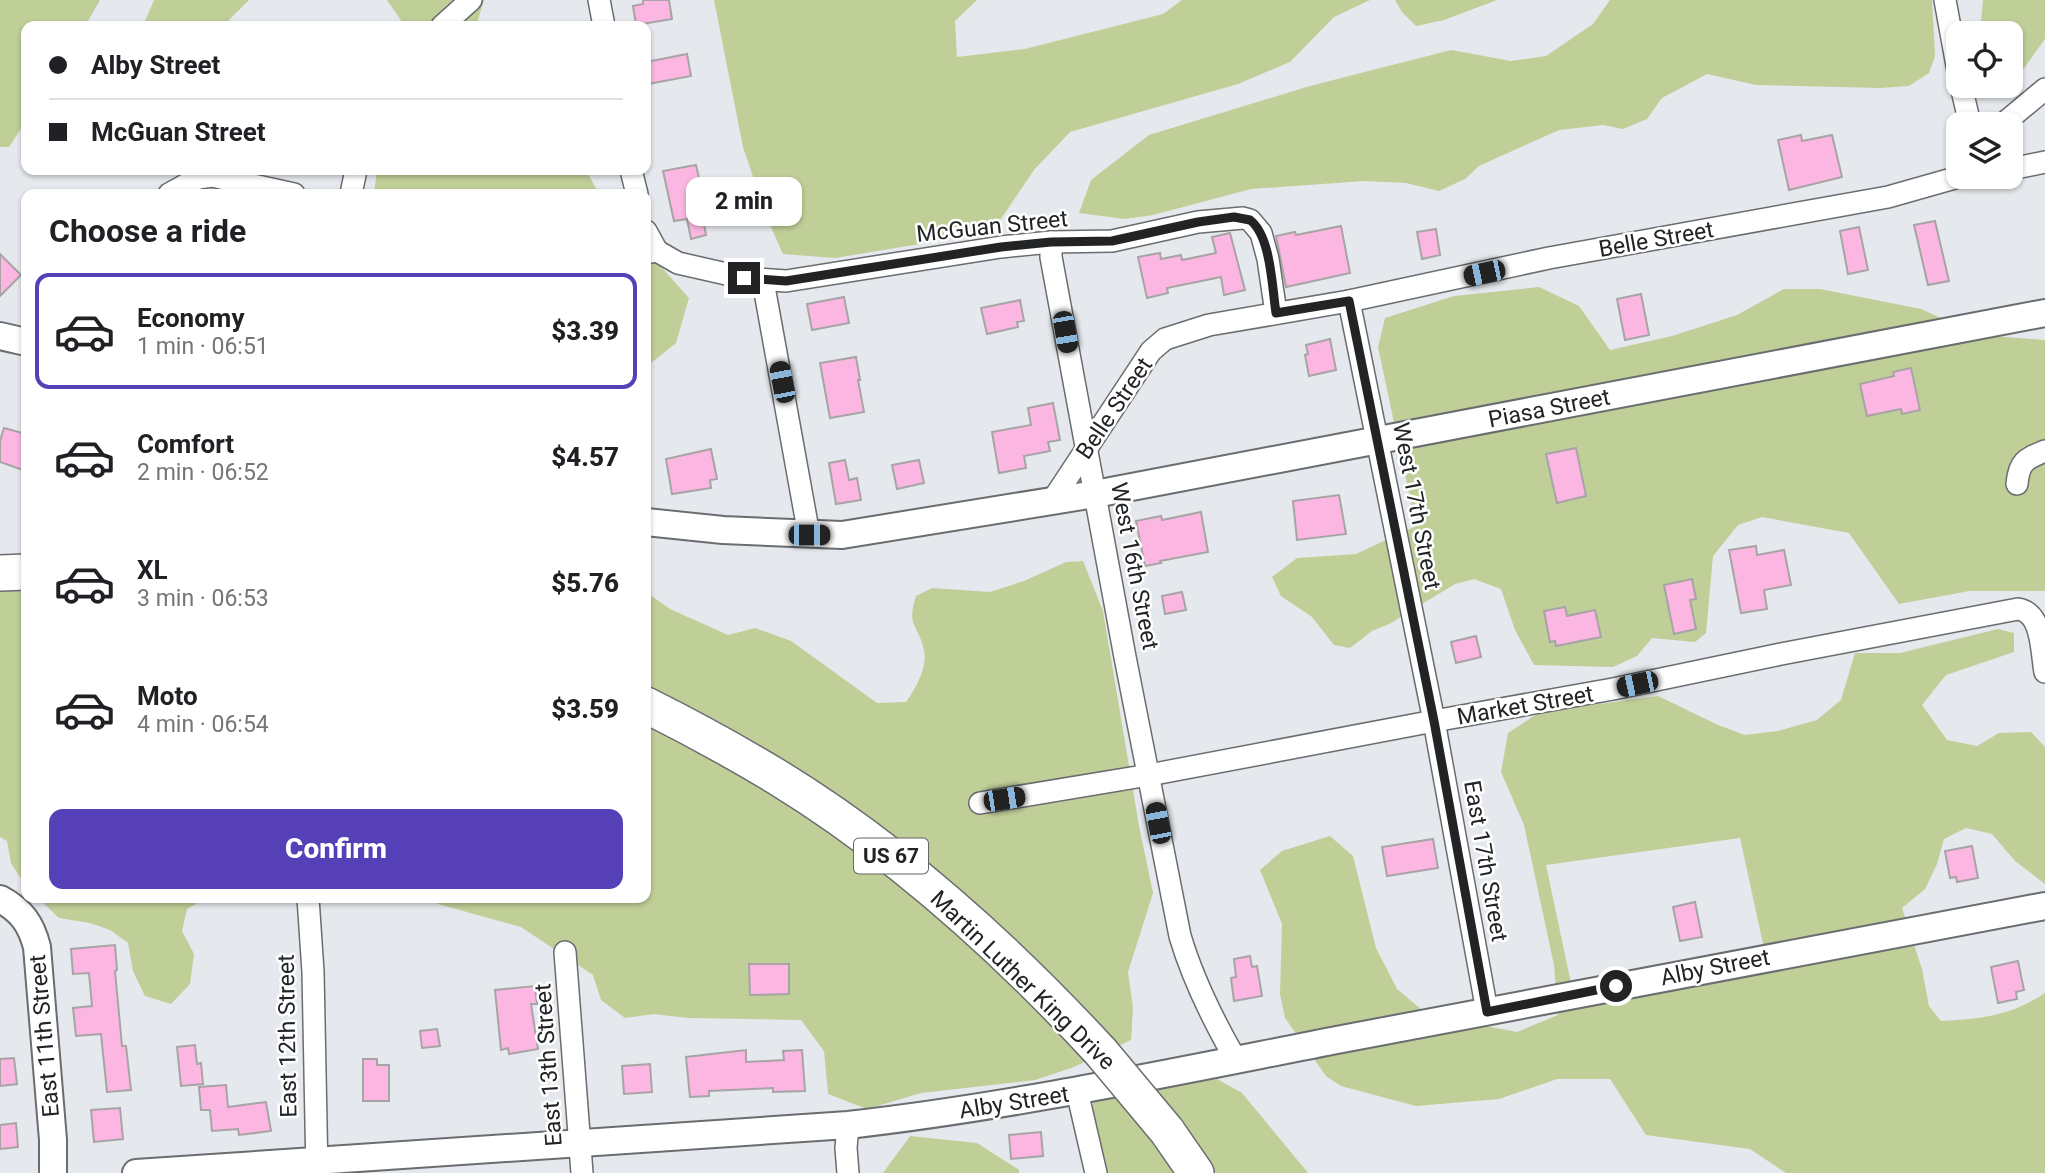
<!DOCTYPE html>
<html lang="en">
<head>
<meta charset="utf-8">
<style>
	body { margin:0; font-family:Roboto,sans-serif; background:#f2f2f2; color:#202124; height:100vh; display:flex; flex-direction:column; font-size:26px; white-space:nowrap }
	* { box-sizing:border-box; margin:0 }
	p { font-size:23px; color:#757577 }
	.icon { flex:none; width:38px; height:38px; fill:none; stroke:currentColor; stroke-width:2; stroke-linecap:round; stroke-linejoin:round }
	.map { position:relative; flex:1; overflow:hidden }
	.panel { position:absolute; left:21px; top:189px; width:630px; height:714px; display:flex; flex-direction:column; background:#fff; border-radius:14px; box-shadow:0 2px 5px #0004 }
	.panel>* { flex:none }
	.banner { position:absolute; left:21px; top:21px; width:630px; height:154px; border-radius:14px; box-shadow:0 2px 5px #0004; display:grid; align-content:center; height:154px; padding:0 28px; background:#fff }
	.controls { position:absolute; left:1946px; top:21px; display:grid; gap:14px }
	.controls a { display:grid; place-items:center; width:77px; height:77px; border-radius:14px; background:#fff; box-shadow:0 2px 5px #0004; font-size:35px }
	.end { position:absolute; width:32px; height:32px; margin:-16px; border:9px solid #222325; background:#fff; box-shadow:0 0 0 4px #fff }
	.from { border-radius:50% }
	.bubble { position:absolute; height:49px; border-radius:14px; background:#fff; box-shadow:0 2px 5px #0004; font-size:23px; font-weight:800; line-height:49px; text-align:center }
	.car { position:absolute; width:21px; height:42px; margin:-21px -10px; border-radius:9px; box-shadow:0 0 5px 2px #0007; background:linear-gradient(#222 24%,#8ab4d8 0 40%,#222 0 76%,#8ab4d8 0 86%,#222 0) }
	.banner b { display:flex; align-items:center; gap:24px; height:66px; font-size:26px }
	.banner b+b { border-top:2px solid #e0e0e0 }
	.banner i { width:18px; height:18px; background:#202124 }
	ul { padding:0; list-style:none }
	li { display:flex; align-items:center; gap:21px; height:116px; margin:0 14px 10px; padding:0 14px; border:4px solid transparent; border-radius:14px }
	li div { flex:1 }
	li b { display:block; font-size:26px }
	li em { font-style:normal; font-weight:800 }
	li.on { border-color:#5540b8 }
	li>.icon { width:63px; height:63px; stroke-width:1.5 }
	h2 { padding:0 28px; font-size:32px; line-height:84px }
	.primary-button { display:flex; gap:14px; margin-top:auto; padding:14px 28px }
	.primary-button a { flex:1; height:80px; border-radius:14px; background:#5540b8; color:#fff; font-size:28px; font-weight:800; line-height:80px; text-align:center }
	.map>svg:first-child { display:block }
	.green { fill:#c0ce98; fill-rule:evenodd }
	.building { fill:#fbb7e2; stroke:#a8a4a6; stroke-width:2 }
	.lines { fill:none; stroke-linecap:round; stroke-linejoin:round }
	.minor-casing { stroke:#696d6f; stroke-width:24 }
	.tertiary-casing { stroke:#696d6f; stroke-width:30 }
	.trunk-casing { stroke:#696d6f; stroke-width:38 }
	.minor { stroke:#fff; stroke-width:21 }
	.tertiary { stroke:#fff; stroke-width:26 }
	.trunk { stroke:#fff; stroke-width:35 }
	.trunk-bridge-casing { stroke:#696d6f; stroke-width:38; stroke-linecap:butt }
	.trunk-bridge { stroke:#fff; stroke-width:35 }
	.route { stroke:#222325; stroke-width:9 }
	.labels { text-anchor:middle; stroke-width:5; stroke-linejoin:round; paint-order:stroke }
	.shield { fill:#fff; stroke:#646566; stroke-width:2 }
	.shield-label { font-size:21px; font-weight:bold; fill:#222325 }
	.street-label { font-size:23px; fill:#222325; stroke:#fff }
</style>
</head>
<body>
<div class="map">
<svg width="2045" height="1173" viewBox="0 0 2045 1173">
	<rect width="100%" height="100%" fill="#e5e8ec"/>
	<g class="green">
		<polygon points="0,0 100,0 85,26 26,26 26,121 9,147 0,147"/>
		<polygon points="154,0 249,0 223,26 143,26"/>
		<polygon points="387,0 484,0 476,26 405,26"/>
		<polygon points="714,0 977,0 955,21 957,57 1025,49 1163,14 1182,0 1370,0 1334,17 1290,62 1238,84 1070,132 1034,170 992,232 835,258 783,254 767,218 743,147"/>
		<polygon points="1395,0 1497,0 1444,20 1416,26 1402,12"/>
		<polygon points="1610,0 1932,0 1935,56 1929,73 1909,86 1880,88 1756,85 1707,74 1662,98 1647,119 1623,129 1603,125 1559,130 1479,166 1465,179 1439,191 1406,183 1364,181 1251,189 1153,215 1125,219 1079,213 1091,180 1149,135 1310,86 1451,50 1511,61 1546,56 1593,24"/>
		<polygon points="1983,0 2045,0 2045,39 2017,78 2011,77 2011,33 1980,33"/>
		<polygon points="377,170 586,170 599,194 374,194"/>
		<polygon points="646,250 689,298 676,343 646,367"/>
		<polygon points="1539,287 1579,306 1610,350 1672,336 1737,315 1784,289 1820,289 1921,309 1979,335 2045,340 2045,591 1969,591 1899,604 1849,533 1762,517 1738,525 1713,556 1706,633 1695,642 1652,638 1637,656 1613,667 1534,665 1515,630 1501,589 1474,579 1455,584 1389,624 1372,631 1350,648 1334,645 1312,617 1281,596 1272,577 1297,558 1356,554 1416,526 1378,347 1385,318 1454,296"/>
		<path d="M1083 561 1103 611 1139 826 1153 893 1128 972 1133 1008 1131 1040 1074 1067 1035 1080 921 1093 867 1109 828 1094 824 1051 801 1020 688 1018 654 1014 625 1018 601 1000 593 975 521 927 438 904 432 898H646V592L670 609 728 635 755 628 791 641 877 703 906 702C916 688 928 667 924 650 918 623 906 627 916 596L932 588 990 592 1024 581 1066 562Z"/>
		<polygon points="26,570 26,886 11,863 7,841 0,837 0,587"/>
		<path d="M1998 629 2014 633V652L1946 675 1922 705 1947 740 1977 746 1999 733 2031 732 2045 747V884L2015 861 1992 834 1966 828 1944 839 1937 864 1925 889 1902 908 1922 969 1929 1006 1941 1021C1981 1019 2011 1016 2045 993V1173H1786L1750 1149 1646 1135 1610 1079H1557L1499 1099 1416 1106 1341 1086 1326 1076 1285 1018 1280 994 1282 924 1260 870 1282 851 1330 836 1353 856 1376 948 1397 989 1428 1015 1517 1032 1558 1015 1554 965 1524 825 1501 772 1508 733 1540 712 1658 696 1718 725 1745 735 1778 731 1817 720 1841 700 1855 653H1900ZM1740 838 1764 948 1572 988 1546 865Z"/>
		<polygon points="38,898 206,898 187,909 182,931 194,954 190,984 171,1004 145,996 133,971 128,943 110,930 90,923 59,918"/>
		<polygon points="1217,1079 1242,1093 1308,1173 1106,1173 1093,1126 1093,1100"/>
		<polygon points="910,1136 977,1143 1019,1170 1019,1173 883,1173"/>
	</g>
	<g class="building">
		<polygon points="643,0 669,0 672,19 636,25 633,6 643,4"/>
		<polygon points="687,54 691,76 648,84 646,62"/>
		<polygon points="1801,135 1802,141 1832,135 1842,177 1789,190 1778,140"/>
		<polygon points="696,165 701,187 697,188 706,235 691,239 687,219 674,221 663,171"/>
		<polygon points="1935,221 1949,281 1928,285 1914,225"/>
		<polygon points="1341,226 1350,273 1286,287 1276,236 1295,232 1296,235"/>
		<polygon points="1859,227 1868,270 1848,274 1840,231"/>
		<polygon points="1436,229 1440,255 1422,259 1417,232"/>
		<polygon points="1230,233 1245,290 1224,295 1221,277 1167,288 1168,293 1147,298 1138,257 1160,253 1161,259 1181,255 1182,260 1216,253 1212,237"/>
		<polygon points="0,254 21,275 0,296"/>
		<polygon points="1641,294 1649,335 1625,340 1617,299"/>
		<polygon points="844,297 849,323 812,330 807,304"/>
		<polygon points="1020,300 1024,321 1017,322 1018,327 987,334 981,308"/>
		<polygon points="1330,339 1336,370 1309,376 1305,355 1308,354 1306,345"/>
		<polygon points="856,357 860,380 858,380 864,412 830,418 820,363"/>
		<polygon points="1911,368 1920,410 1902,414 1901,409 1867,416 1860,384 1894,376 1893,372"/>
		<polygon points="1053,403 1060,440 1048,442 1050,451 1024,456 1026,468 999,473 992,432 1031,425 1028,408"/>
		<polygon points="4,428 26,434 26,471 0,462 0,441"/>
		<polygon points="1576,448 1586,496 1557,503 1546,454"/>
		<polygon points="711,449 717,479 710,480 711,488 672,494 666,459"/>
		<polygon points="845,460 849,480 857,478 861,500 836,504 829,463"/>
		<polygon points="919,460 924,483 897,489 892,465"/>
		<polygon points="1339,495 1346,534 1297,540 1293,501"/>
		<polygon points="1201,512 1208,552 1160,561 1161,563 1145,566 1136,521 1161,516 1162,520"/>
		<polygon points="1756,546 1757,555 1784,550 1791,585 1764,590 1767,609 1741,613 1729,550"/>
		<polygon points="1692,579 1696,599 1690,600 1696,629 1674,634 1664,585"/>
		<polygon points="1182,592 1186,610 1165,614 1162,596"/>
		<polygon points="1565,607 1567,616 1595,610 1601,637 1556,646 1555,641 1550,642 1544,611"/>
		<polygon points="1476,636 1481,657 1456,663 1451,642"/>
		<polygon points="1433,839 1438,868 1387,876 1382,847"/>
		<polygon points="1972,846 1978,878 1957,882 1956,877 1950,878 1945,851"/>
		<polygon points="1695,902 1702,937 1680,941 1673,907"/>
		<polygon points="115,945 117,970 115,971 122,1046 126,1046 131,1090 107,1092 101,1034 76,1036 73,1008 92,1006 89,973 73,974 71,949"/>
		<polygon points="1250,956 1252,967 1257,966 1262,996 1234,1001 1231,978 1236,977 1234,959"/>
		<polygon points="2018,961 2024,990 2016,992 2017,999 1998,1003 1991,967"/>
		<polygon points="749,964 789,964 789,994 750,995"/>
		<polygon points="535,986 537,1004 531,1004 538,1049 509,1054 508,1048 501,1050 495,990"/>
		<polygon points="437,1029 440,1046 422,1048 420,1031"/>
		<polygon points="195,1045 197,1064 201,1063 203,1084 181,1086 177,1047"/>
		<polygon points="746,1050 746,1062 784,1060 783,1051 802,1050 805,1091 773,1092 773,1088 709,1091 709,1096 690,1097 686,1057"/>
		<polygon points="14,1058 17,1084 0,1086 0,1059"/>
		<polygon points="363,1059 377,1059 377,1065 389,1065 389,1101 363,1101"/>
		<polygon points="650,1064 652,1092 624,1094 622,1066"/>
		<polygon points="226,1085 228,1107 266,1102 271,1131 239,1135 238,1129 212,1131 210,1110 201,1110 199,1087"/>
		<polygon points="120,1108 123,1139 94,1142 91,1110"/>
		<polygon points="16,1123 18,1147 0,1149 0,1125"/>
		<polygon points="1041,1132 1043,1156 1011,1159 1009,1135"/>
	</g>
	<g class="lines">
		<g class="minor-casing">
			<g id="minor">
				<polyline points="599,0 604,26"/>
				<polyline points="1945,0 1958,71"/>
				<polyline points="442,26 471,0"/>
				<polyline points="1961,86 1970,124"/>
				<polyline points="2003,124 2045,89"/>
				<polyline points="2011,169 2045,162"/>
				<polyline points="631,170 637,194"/>
				<polyline points="169,194 198,178 212,176 294,194"/>
				<polyline points="351,194 356,170"/>
				<polyline points="646,231 657,251"/>
				<path d="M1051 242V257L1125 657 1180 936C1193 980 1213 1020 1236 1060"/>
				<polyline points="646,253 657,251 678,263 744,278 786,281 1001,247 1051,242 1112,241 1198,222 1243,218 1250,220 1261,233 1268,259 1276,313"/>
				<polyline points="763,281 809,535"/>
				<polyline points="1349,301 1434,721 1487,1011"/>
				<path d="M2017 484C2019 462 2025 459 2045 451"/>
				<polyline points="1052,501 1151,351 1165,339 1209,325 1349,301 1549,258 1888,197 1955,178 1958,173"/>
				<path d="M980 803 1149 775 1434 721 1613 689 1781 654 2018 609C2043 613 2041 651 2045 672"/>
				<polyline points="308,898 313,972 317,1173"/>
				<polyline points="565,952 582,1173"/>
				<polyline points="1077,1091 1096,1173"/>
				<polyline points="848,1173 846,1148 848,1125"/>
			</g>
		</g>
		<g class="tertiary-casing">
			<g id="tertiary">
				<polyline points="0,336 26,342"/>
				<polyline points="646,522 723,530 842,535 1095,494 2045,313"/>
				<path d="M0 899C22 911 31 924 37 947L53 1140V1173"/>
				<path d="M136 1173 848 1125C1015 1106 1178 1071 1342 1039 1576 994 1810 949 2045 906"/>
			</g>
		</g>
		<g class="trunk-casing">
			<g id="trunk">
				<polyline points="0,573 26,572"/>
				<path d="M646 705C690 727 734 751 777 777 898 851 1005 948 1101 1052"/>
				<polyline points="1167,1131 1196,1173"/>
			</g>
		</g>
		<use href="#minor" class="minor"/>
		<use href="#tertiary" class="tertiary"/>
		<use href="#trunk" class="trunk"/>
		<g class="trunk-bridge-casing">
			<polyline id="trunk-bridge" points="1101,1052 1167,1131"/>
		</g>
		<use href="#trunk-bridge" class="trunk-bridge"/>
	</g>
	<g class="lines">
		<path class="route" d="M744 278 786 281 1001 247 1051 242 1112 241 1198 222 1234 217 1250 220C1271 236 1272 287 1276 313L1349 301 1434 721 1487 1012 1616 986"/>
	</g>
	<g class="labels">
		<rect class="shield" x="854" y="838.5" width="74" height="35" rx="5"/>
		<g class="shield-label">
			<text x="891" y="863">US 67</text>
		</g>
		<g class="street-label">
			<text transform="translate(992 226) rotate(-6)" y="8">McGuan Street</text>
			<text transform="translate(1656 239) rotate(-10)" y="8">Belle Street</text>
			<text transform="translate(1114 408) rotate(-56)" y="8">Belle Street</text>
			<text transform="translate(1549 408) rotate(-11)" y="8">Piasa Street</text>
			<text transform="translate(1417 506) rotate(79)" y="8">West 17th Street</text>
			<text transform="translate(1135 566) rotate(79)" y="8">West 16th Street</text>
			<text transform="translate(1525 705) rotate(-10)" y="8">Market Street</text>
			<text transform="translate(1486 861) rotate(80)" y="8">East 17th Street</text>
			<text transform="translate(1715 967) rotate(-11)" y="8">Alby Street</text>
			<text transform="translate(1023 980) rotate(44)" y="8">Martin Luther King Drive</text>
			<text transform="translate(44 1036) rotate(-95)" y="8">East 11th Street</text>
			<text transform="translate(287 1036) rotate(-91)" y="8">East 12th Street</text>
			<text transform="translate(548 1065) rotate(-94)" y="8">East 13th Street</text>
			<text transform="translate(1014 1102) rotate(-9)" y="8">Alby Street</text>
		</g>
	</g>
</svg>
<div class="controls">
<a><svg class="icon" aria-label="locate" viewBox="0 0 24 24"><circle cx="12" cy="12" r="6"/><path d="M12 2v4M12 18v4M2 12h4M18 12h4"/></svg></a>
<a><svg class="icon" aria-label="layers" viewBox="0 0 24 24"><path d="M12 4l9 5-9 5-9-5zM3 14l9 5 9-5"/></svg></a>
</div>
<i class="end from" style="left:1616px;top:986px"></i>
<i class="end" style="left:744px;top:278px"></i>
<div class="bubble" style="left:686px;top:177px;width:116px">2 min</div>
<i class="car" style="left:1484px;top:273px;rotate:258deg"></i>
<i class="car" style="left:1065px;top:332px;rotate:170deg"></i>
<i class="car" style="left:782px;top:382px;rotate:349deg"></i>
<i class="car" style="left:809px;top:535px;rotate:90deg"></i>
<i class="car" style="left:1637px;top:684px;rotate:258deg"></i>
<i class="car" style="left:1004px;top:799px;rotate:81deg"></i>
<i class="car" style="left:1158px;top:823px;rotate:349deg"></i>
<div class="banner">
<b><i class="from"></i>Alby Street</b>
<b><i></i>McGuan Street</b>
</div>
<section class="panel">
<h2>Choose a ride</h2>
<ul>
<li class="on"><svg class="icon" aria-label="car" viewBox="0 0 24 24"><path d="M5 17H2v-5l4-1 3-4h7l3 4 3 1v5h-3M9 17h6M6 11h13"/><circle cx="7" cy="17" r="2"/><circle cx="17" cy="17" r="2"/></svg><div><b>Economy</b><p>1 min · 06:51</p></div><em>$3.39</em></li>
<li><svg class="icon" aria-label="car" viewBox="0 0 24 24"><path d="M5 17H2v-5l4-1 3-4h7l3 4 3 1v5h-3M9 17h6M6 11h13"/><circle cx="7" cy="17" r="2"/><circle cx="17" cy="17" r="2"/></svg><div><b>Comfort</b><p>2 min · 06:52</p></div><em>$4.57</em></li>
<li><svg class="icon" aria-label="car" viewBox="0 0 24 24"><path d="M5 17H2v-5l4-1 3-4h7l3 4 3 1v5h-3M9 17h6M6 11h13"/><circle cx="7" cy="17" r="2"/><circle cx="17" cy="17" r="2"/></svg><div><b>XL</b><p>3 min · 06:53</p></div><em>$5.76</em></li>
<li><svg class="icon" aria-label="car" viewBox="0 0 24 24"><path d="M5 17H2v-5l4-1 3-4h7l3 4 3 1v5h-3M9 17h6M6 11h13"/><circle cx="7" cy="17" r="2"/><circle cx="17" cy="17" r="2"/></svg><div><b>Moto</b><p>4 min · 06:54</p></div><em>$3.59</em></li>
</ul>
<div class="primary-button"><a>Confirm</a></div>
</section>
</div>
</body>
</html>
